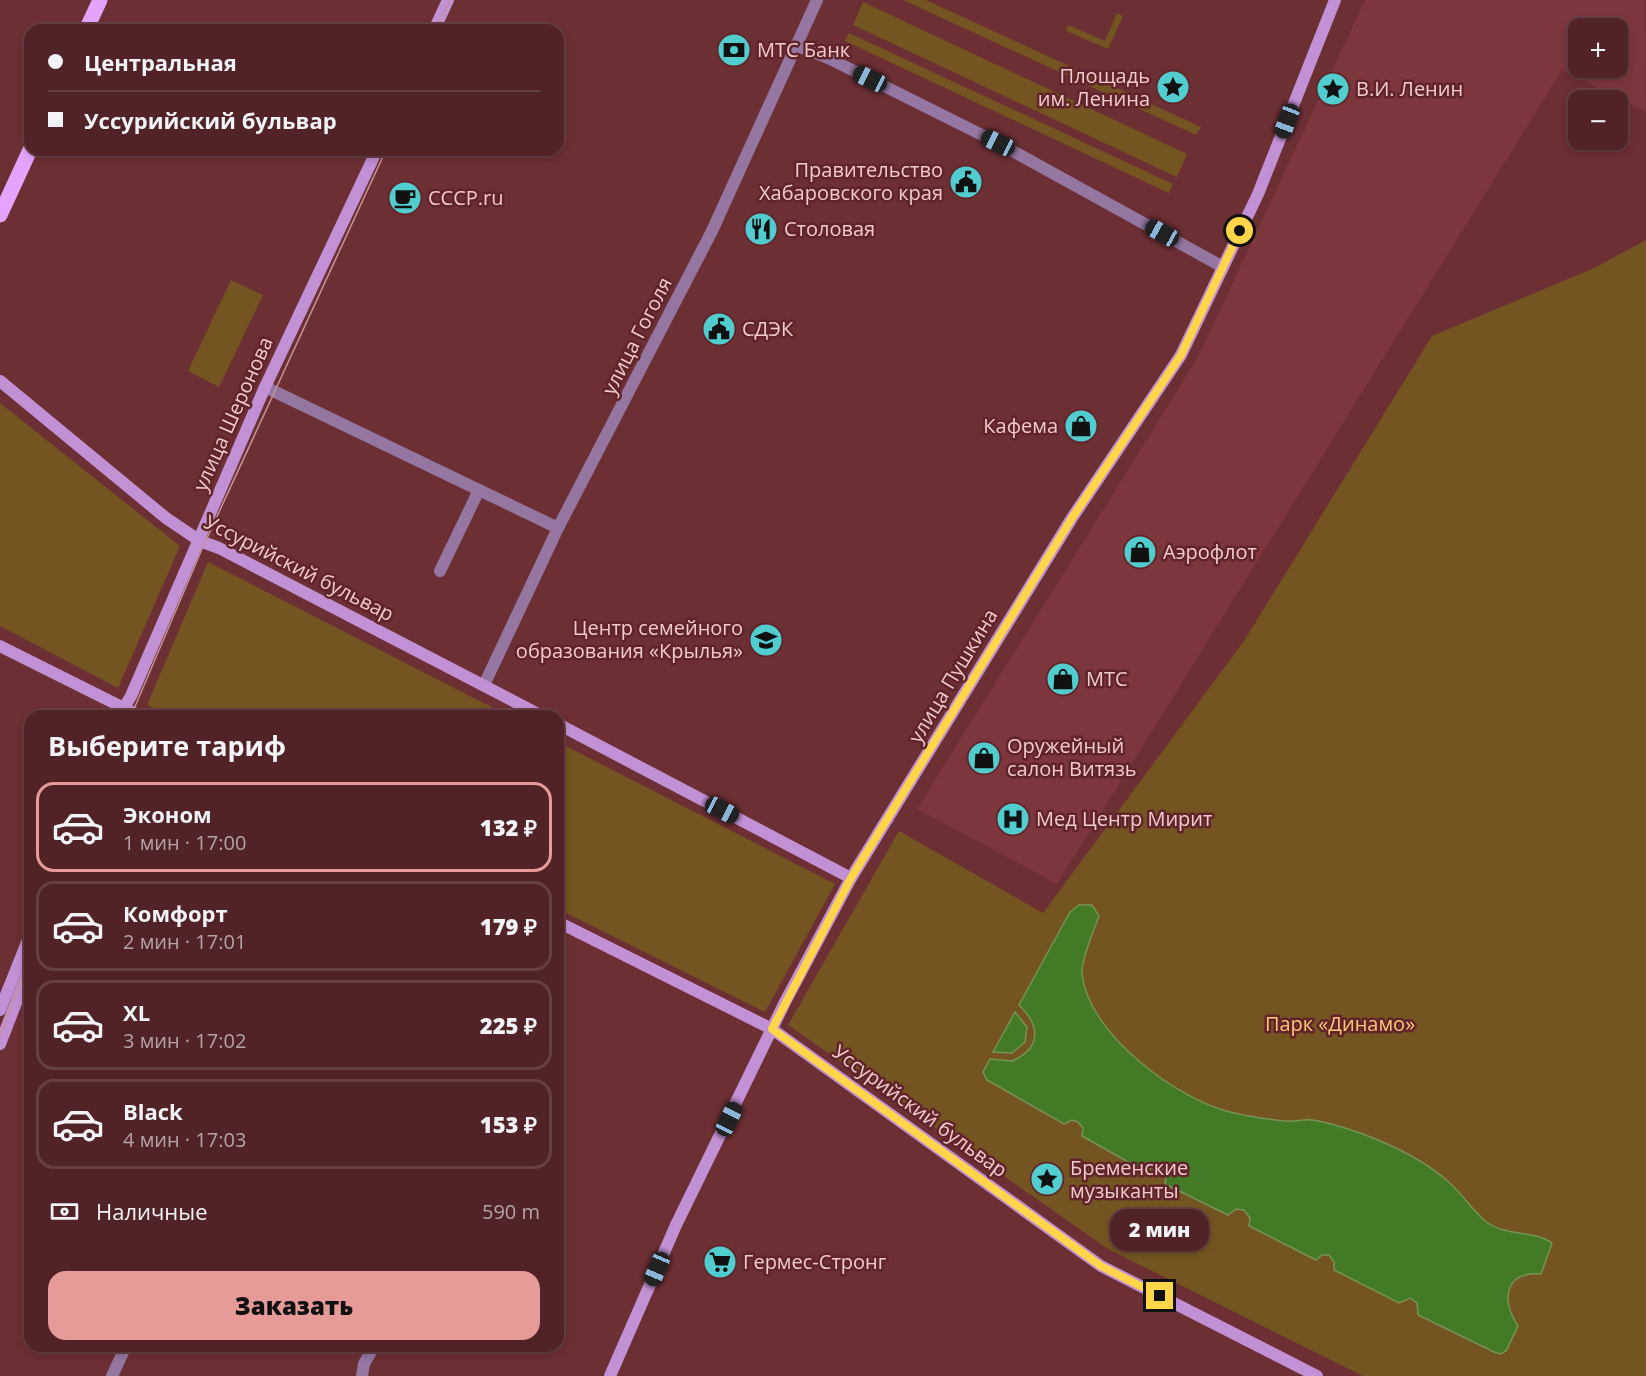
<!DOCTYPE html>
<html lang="ru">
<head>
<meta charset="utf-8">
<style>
	body { margin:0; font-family:"Open Sans",sans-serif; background:#5b2f33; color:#f1f3f6; height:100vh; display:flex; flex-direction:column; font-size:22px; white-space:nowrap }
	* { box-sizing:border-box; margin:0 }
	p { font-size:20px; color:#b4a4a7 }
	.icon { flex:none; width:33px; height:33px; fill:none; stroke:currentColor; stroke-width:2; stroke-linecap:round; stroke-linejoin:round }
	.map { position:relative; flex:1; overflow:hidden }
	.sheet { position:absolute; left:24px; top:710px; width:540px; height:642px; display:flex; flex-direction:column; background:#512327; border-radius:18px; box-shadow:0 3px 9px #0003,0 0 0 2px #674044 }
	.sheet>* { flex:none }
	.top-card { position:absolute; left:24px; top:24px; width:540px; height:132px; border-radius:18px; box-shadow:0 3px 9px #0003,0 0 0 2px #674044; display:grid; align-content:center; height:132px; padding:0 24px; background:#512327 }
	.fabs { position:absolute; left:1568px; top:18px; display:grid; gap:12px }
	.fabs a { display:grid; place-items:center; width:60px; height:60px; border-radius:12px; background:#512327; box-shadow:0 3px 9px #0003,0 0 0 2px #674044; font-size:30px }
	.end { position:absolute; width:27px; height:27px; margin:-14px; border:8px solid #ffd54a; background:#111; box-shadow:0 0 0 3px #111 }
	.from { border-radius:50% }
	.bubble { position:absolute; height:42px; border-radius:18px; background:#512327; box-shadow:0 3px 9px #0003,0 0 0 2px #674044; font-size:20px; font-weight:800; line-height:42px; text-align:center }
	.car { position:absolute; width:18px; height:36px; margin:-18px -9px; border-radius:8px; box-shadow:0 0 4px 2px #0007; background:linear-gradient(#222 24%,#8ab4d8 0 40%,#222 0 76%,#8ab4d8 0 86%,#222 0) }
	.top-card b { display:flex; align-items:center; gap:21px; height:57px; font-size:22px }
	.top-card b+b { border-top:2px solid #674044 }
	.top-card i { width:15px; height:15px; background:#f1f3f6 }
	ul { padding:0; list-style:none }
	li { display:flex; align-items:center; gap:18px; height:90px; margin:0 12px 9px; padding:0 12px; border:3px solid #674044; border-radius:18px }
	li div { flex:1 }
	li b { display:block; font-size:22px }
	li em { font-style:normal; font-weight:800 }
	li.active { border-color:#e69b98 }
	li>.icon { width:54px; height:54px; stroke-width:1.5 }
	h2 { padding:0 24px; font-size:27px; line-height:72px }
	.pay { display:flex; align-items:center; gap:15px; height:66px; padding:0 24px; font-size:22px }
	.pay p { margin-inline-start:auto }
	.cta { display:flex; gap:12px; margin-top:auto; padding:12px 24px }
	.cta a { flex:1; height:69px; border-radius:18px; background:#e69b98; color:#111; font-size:24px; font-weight:800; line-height:69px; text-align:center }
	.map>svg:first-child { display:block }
	.built { fill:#7c363c; fill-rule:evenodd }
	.green { fill:#745420 }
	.water { fill:#437a26; stroke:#779258; stroke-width:1.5 }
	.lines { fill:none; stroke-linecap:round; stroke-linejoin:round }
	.street { stroke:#9576a1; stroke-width:12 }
	.secondary { stroke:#c290d4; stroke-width:12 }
	.primary { stroke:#e4a3fc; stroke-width:15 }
	.tram { stroke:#c39598; stroke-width:1.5 }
	.route { stroke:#ffd54a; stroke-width:8 }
	.labels { text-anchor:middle; stroke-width:5; stroke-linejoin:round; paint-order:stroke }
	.poi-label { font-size:20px; fill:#f1cbcc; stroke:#60242a; text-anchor:start }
	.street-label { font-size:20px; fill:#f1cbcc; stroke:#60242a }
	.park-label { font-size:20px; fill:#fcc776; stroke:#60242a }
</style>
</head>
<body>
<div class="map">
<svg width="1646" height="1376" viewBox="0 0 1646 1376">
	<rect width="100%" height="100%" fill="#6c2f34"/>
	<path class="built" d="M1365 0H1645L1646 112 1562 70 1057 884 917 809 1197 359ZM1578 28H1617V68H1578Z"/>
	<g class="green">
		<polygon points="903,0 926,0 1201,127 1196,135"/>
		<polygon points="863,2 1187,154 1177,177 853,25"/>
		<polygon points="1117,13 1123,16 1108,49 1066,31 1068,25 1105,41"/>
		<polygon points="849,33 1173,184 1169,193 845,41"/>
		<polygon points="1646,240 1646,1376 1363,1376 1108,1249 788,1025 899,831 1043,913 1244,641 1432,336 1594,268"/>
		<polygon points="231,280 263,295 219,387 188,371"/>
		<polygon points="0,403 180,546 118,688 0,626"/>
		<polygon points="208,562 507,715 168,716 147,705"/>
		<polygon points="558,742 835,884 765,1012 558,909"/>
	</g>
	<g class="water">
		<path d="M1079 905H1092L1099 916C1094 930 1081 959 1082 973 1087 1032 1173 1096 1226 1111 1245 1116 1265 1119 1285 1121 1294 1122 1303 1119 1312 1120 1328 1122 1345 1128 1360 1133 1393 1145 1425 1160 1451 1184 1464 1196 1474 1213 1488 1223 1507 1236 1537 1231 1552 1243L1541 1274C1504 1271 1501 1301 1518 1326L1506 1351 1501 1354 1494 1352 1418 1315 1417 1303 1410 1298 1399 1303 1334 1270V1262L1329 1255H1322L1316 1260 1249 1226 1250 1218 1244 1210 1236 1209 1228 1215 1165 1184 1166 1176 1161 1168 1152 1167 1146 1172 1082 1136 1083 1128 1078 1122 1072 1120 1064 1124 987 1080 983 1072 990 1059 1012 1061C1042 1048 1040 1025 1019 1005L1070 912Z"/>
		<polygon points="1015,1012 1027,1027 1025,1042 1012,1053 993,1052"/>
	</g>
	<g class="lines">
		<g class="street">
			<polyline points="797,46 828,58 998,143 1223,267"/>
			<polyline points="265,387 558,528"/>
			<polyline points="440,571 479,490"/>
			<polyline points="484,685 558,528 712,231 817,0"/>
			<polyline points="112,1376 126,1346"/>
			<polyline points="362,1376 364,1364 374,1346"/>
		</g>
		<g class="secondary">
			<polyline points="434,30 448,0"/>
			<polyline points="0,381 166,518 200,541 219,548 542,716"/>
			<polyline points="0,646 140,716"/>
			<polyline points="119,716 131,696 265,387 377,150"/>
			<polyline points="558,724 851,878"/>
			<polyline points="558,922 772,1029 1101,1266 1317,1376"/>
			<polyline points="0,1010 30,935"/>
			<polyline points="0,1044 30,967"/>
			<polyline points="610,1376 676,1225 785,1002 851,878 1072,518 1181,355 1258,194 1335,0"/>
		</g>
		<g class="primary">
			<polyline points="86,30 100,0"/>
			<polyline points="0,215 30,150"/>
		</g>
		<g class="tram">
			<polyline points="436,30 450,0"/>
			<polyline points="131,716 202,549 386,150"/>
			<polyline points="0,1035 30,958"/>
		</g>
	</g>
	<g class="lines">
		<polyline class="route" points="1160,1296 1101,1266 772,1029 851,878 1072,518 1181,355 1240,231"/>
	</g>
	<defs>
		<g id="bank-disc" transform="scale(1.725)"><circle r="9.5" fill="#52cdcf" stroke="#60242a"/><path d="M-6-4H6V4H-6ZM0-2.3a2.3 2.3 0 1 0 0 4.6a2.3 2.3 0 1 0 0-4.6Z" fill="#111"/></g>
		<g id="sight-disc" transform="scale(1.725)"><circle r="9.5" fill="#52cdcf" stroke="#60242a"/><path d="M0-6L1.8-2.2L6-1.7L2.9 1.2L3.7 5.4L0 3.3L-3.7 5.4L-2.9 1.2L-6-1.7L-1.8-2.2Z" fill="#111"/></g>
		<g id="civic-disc" transform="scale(1.725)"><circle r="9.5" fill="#52cdcf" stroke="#60242a"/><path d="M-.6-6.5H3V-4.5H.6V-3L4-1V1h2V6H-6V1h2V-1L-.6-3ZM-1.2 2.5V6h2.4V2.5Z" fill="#111"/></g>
		<g id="cafe-disc" transform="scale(1.725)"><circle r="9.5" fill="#52cdcf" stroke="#60242a"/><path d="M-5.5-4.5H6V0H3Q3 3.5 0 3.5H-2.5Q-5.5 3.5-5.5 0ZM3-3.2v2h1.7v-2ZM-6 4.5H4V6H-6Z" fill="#111"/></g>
		<g id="restaurant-disc" transform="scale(1.725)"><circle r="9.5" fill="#52cdcf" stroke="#60242a"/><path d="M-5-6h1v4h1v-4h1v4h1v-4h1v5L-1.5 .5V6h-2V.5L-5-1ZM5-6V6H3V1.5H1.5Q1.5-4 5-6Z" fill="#111"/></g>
		<g id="shop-disc" transform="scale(1.725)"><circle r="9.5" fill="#52cdcf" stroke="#60242a"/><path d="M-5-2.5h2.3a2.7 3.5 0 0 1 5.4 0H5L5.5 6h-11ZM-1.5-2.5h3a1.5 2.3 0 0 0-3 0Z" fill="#111"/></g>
		<g id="school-disc" transform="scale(1.725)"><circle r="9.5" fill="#52cdcf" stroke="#60242a"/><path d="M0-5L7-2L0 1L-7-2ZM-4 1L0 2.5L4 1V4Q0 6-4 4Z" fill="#111"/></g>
		<g id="hospital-disc" transform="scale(1.725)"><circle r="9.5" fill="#52cdcf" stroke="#60242a"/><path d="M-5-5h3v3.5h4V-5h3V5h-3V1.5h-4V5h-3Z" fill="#111"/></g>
		<g id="supermarket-disc" transform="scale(1.725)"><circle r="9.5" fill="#52cdcf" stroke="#60242a"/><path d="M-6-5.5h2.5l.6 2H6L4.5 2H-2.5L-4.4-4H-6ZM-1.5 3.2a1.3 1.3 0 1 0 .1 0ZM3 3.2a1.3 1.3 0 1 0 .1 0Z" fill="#111"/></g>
	</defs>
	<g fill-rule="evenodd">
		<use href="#bank-disc" x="734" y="50"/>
		<use href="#sight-disc" x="1173" y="87"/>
		<use href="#sight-disc" x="1333" y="89"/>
		<use href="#civic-disc" x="966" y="182"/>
		<use href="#cafe-disc" x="405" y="198"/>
		<use href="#restaurant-disc" x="761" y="229"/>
		<use href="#civic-disc" x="719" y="329"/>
		<use href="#shop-disc" x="1081" y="426"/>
		<use href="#shop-disc" x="1140" y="552"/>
		<use href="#school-disc" x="766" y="640"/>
		<use href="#shop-disc" x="1063" y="679"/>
		<use href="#shop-disc" x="984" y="758"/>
		<use href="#hospital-disc" x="1013" y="819"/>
		<use href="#sight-disc" x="1047" y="1179"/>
		<use href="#supermarket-disc" x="720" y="1262"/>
	</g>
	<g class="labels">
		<g class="poi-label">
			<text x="757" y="57">МТС Банк</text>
			<text x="1150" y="83" text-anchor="end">Площадь<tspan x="1150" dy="23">им. Ленина</tspan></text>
			<text x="1356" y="96">В.И. Ленин</text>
			<text x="943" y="177" text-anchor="end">Правительство<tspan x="943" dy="23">Хабаровского края</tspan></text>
			<text x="428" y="205">СССР.ru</text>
			<text x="784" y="236">Столовая</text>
			<text x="742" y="336">СДЭК</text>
			<text x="1058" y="433" text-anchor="end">Кафема</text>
			<text x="1163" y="559">Аэрофлот</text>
			<text x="743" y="635" text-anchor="end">Центр семейного<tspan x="743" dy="23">образования «Крылья»</tspan></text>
			<text x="1086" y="686">МТС</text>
			<text x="1007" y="753">Оружейный<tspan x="1007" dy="23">салон Витязь</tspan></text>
			<text x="1036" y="826">Мед Центр Мирит</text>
			<text x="1070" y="1175">Бременские<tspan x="1070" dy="23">музыканты</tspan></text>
			<text x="743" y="1269">Гермес-Стронг</text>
		</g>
		<g class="street-label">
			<text transform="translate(637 336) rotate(-63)" y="7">улица Гоголя</text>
			<text transform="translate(233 414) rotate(-66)" y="7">улица Шеронова</text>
			<text transform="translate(299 568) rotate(27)" y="7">Уссурийский бульвар</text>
			<text transform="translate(953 676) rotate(-59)" y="7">улица Пушкина</text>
			<text transform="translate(920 1111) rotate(36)" y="7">Уссурийский бульвар</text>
		</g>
		<g class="park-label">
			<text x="1340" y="1031">Парк «Динамо»</text>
		</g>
	</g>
</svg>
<div class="fabs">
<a>+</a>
<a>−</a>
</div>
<i class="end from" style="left:1240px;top:231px"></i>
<i class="end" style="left:1160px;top:1296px"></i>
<div class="bubble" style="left:1110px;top:1209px;width:99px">2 мин</div>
<i class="car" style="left:870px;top:79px;rotate:296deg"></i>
<i class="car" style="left:1287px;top:121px;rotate:201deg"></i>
<i class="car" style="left:998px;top:143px;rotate:296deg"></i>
<i class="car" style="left:1162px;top:233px;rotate:299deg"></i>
<i class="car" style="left:722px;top:810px;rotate:118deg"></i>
<i class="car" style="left:729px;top:1119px;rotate:26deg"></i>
<i class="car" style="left:657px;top:1269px;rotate:203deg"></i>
<div class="top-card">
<b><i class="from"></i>Центральная</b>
<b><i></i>Уссурийский бульвар</b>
</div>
<section class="sheet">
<h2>Выберите тариф</h2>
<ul>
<li class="active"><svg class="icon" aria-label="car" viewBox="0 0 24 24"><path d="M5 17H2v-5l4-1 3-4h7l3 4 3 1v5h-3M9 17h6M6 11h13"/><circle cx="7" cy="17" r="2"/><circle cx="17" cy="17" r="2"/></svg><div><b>Эконом</b><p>1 мин · 17:00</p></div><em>132 ₽</em></li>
<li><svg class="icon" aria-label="car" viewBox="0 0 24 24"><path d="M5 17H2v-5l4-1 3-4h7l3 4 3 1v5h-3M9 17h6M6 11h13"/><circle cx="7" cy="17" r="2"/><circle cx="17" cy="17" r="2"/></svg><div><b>Комфорт</b><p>2 мин · 17:01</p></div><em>179 ₽</em></li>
<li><svg class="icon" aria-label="car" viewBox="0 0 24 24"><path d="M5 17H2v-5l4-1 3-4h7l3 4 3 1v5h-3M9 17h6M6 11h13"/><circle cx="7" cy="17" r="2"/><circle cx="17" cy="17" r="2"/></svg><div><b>XL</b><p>3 мин · 17:02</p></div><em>225 ₽</em></li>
<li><svg class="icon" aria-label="car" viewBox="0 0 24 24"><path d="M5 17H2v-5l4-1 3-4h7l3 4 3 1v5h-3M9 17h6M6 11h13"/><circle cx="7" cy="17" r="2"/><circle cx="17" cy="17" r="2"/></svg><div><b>Black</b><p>4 мин · 17:03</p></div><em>153 ₽</em></li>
</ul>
<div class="pay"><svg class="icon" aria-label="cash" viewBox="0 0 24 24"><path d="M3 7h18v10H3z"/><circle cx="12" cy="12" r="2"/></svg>Наличные<p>590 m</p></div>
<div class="cta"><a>Заказать</a></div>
</section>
</div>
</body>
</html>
